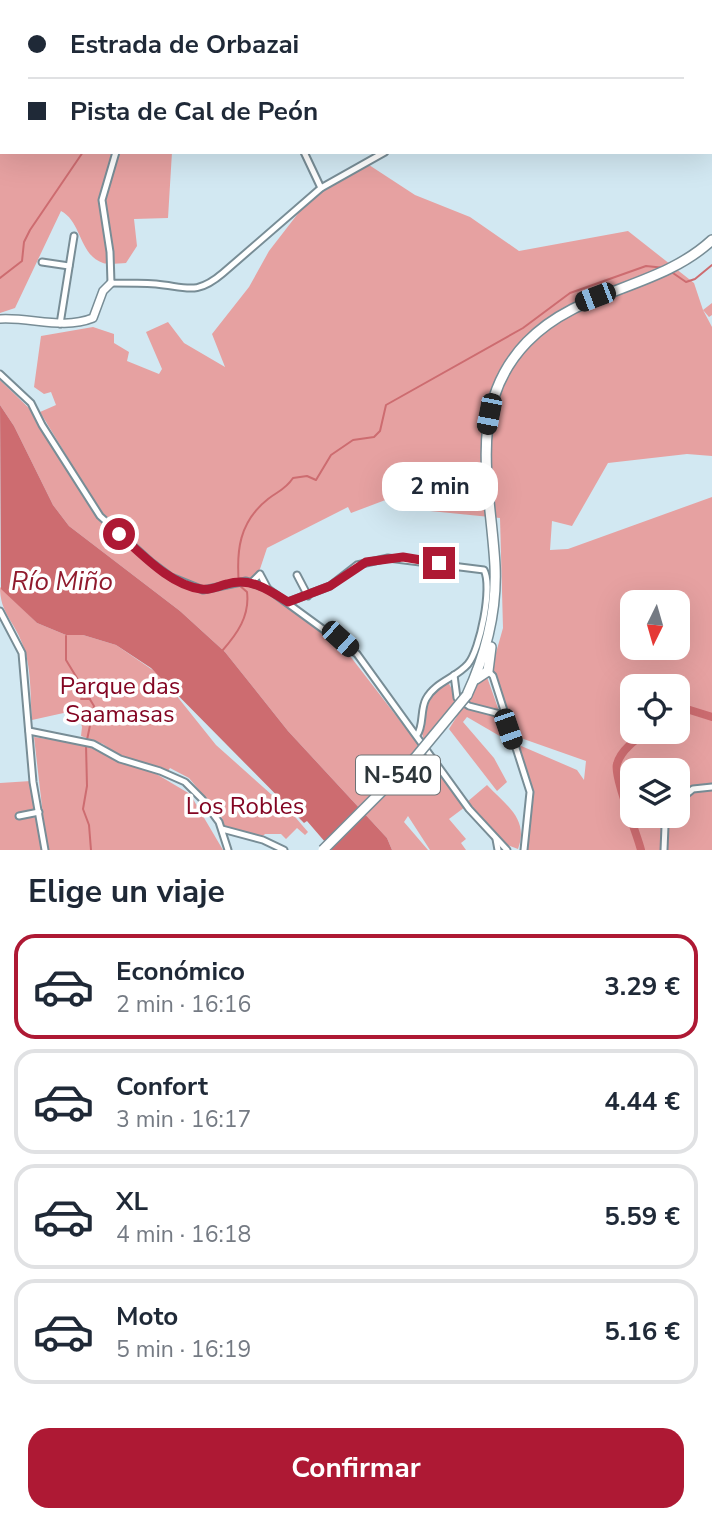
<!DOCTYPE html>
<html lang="es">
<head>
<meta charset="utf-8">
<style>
	body { margin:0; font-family:"Nunito Sans",sans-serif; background:#f6f6f7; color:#1f2937; height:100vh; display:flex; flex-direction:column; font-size:26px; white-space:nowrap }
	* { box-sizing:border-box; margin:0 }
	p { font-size:23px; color:#747a83 }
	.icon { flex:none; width:38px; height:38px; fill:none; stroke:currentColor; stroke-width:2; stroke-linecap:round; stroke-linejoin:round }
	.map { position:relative; height:850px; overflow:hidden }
	.sheet { display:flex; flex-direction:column; background:#fff; flex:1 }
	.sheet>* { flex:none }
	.hud { position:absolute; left:0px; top:0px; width:712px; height:154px; box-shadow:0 7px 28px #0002; display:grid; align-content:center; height:154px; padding:0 28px; background:#fff }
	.needle { width:46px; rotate:185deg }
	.tools { position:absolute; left:620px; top:590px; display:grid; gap:14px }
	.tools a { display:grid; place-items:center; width:70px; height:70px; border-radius:14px; background:#fff; box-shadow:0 7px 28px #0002; font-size:35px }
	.end { position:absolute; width:32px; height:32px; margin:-16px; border:9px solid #ae1934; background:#fff; box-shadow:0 0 0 4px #fff }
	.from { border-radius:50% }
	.bubble { position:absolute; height:49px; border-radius:21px; background:#fff; box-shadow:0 7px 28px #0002; font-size:23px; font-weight:700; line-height:49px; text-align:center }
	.car { position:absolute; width:21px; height:42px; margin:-21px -10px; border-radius:9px; box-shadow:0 0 5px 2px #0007; background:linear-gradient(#222 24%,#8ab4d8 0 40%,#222 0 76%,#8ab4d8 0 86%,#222 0) }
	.hud b { display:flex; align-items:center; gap:24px; height:66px; font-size:26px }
	.hud b+b { border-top:2px solid #e0e1e3 }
	.hud i { width:18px; height:18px; background:#1f2937 }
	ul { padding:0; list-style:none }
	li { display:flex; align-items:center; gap:21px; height:105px; margin:0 14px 10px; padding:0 14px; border:4px solid #e0e1e3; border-radius:21px }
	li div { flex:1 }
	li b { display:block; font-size:26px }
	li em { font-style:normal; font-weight:700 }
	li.active { border-color:#ae1934 }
	li>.icon { width:63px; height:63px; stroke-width:1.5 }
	h2 { padding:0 28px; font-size:32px; line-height:84px }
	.button { display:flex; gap:14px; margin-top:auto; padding:14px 28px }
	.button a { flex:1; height:80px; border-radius:21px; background:#ae1934; color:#fff; font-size:28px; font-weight:700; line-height:80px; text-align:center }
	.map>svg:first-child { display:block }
	.green { fill:#e6a1a1; fill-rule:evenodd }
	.water { fill:#cd6c70 }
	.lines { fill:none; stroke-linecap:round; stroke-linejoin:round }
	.stream { stroke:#cd6c70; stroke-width:2 }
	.river { stroke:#cd6c70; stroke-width:8 }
	.street-casing { stroke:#788d96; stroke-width:9 }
	.secondary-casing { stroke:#788d96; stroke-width:10 }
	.highway-casing { stroke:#788d96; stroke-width:12 }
	.street { stroke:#fff; stroke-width:5 }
	.secondary { stroke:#fff; stroke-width:7 }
	.highway { stroke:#fff; stroke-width:9 }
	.highway-bridge-casing { stroke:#788d96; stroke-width:12; stroke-linecap:butt }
	.highway-bridge { stroke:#fff; stroke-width:9 }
	.route { stroke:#ae1934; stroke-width:9 }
	.labels { text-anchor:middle; stroke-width:7; stroke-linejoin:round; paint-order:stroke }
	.shield { fill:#fff; stroke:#6c7275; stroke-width:2 }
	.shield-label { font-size:23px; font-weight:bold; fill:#2d363a }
	.park-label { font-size:24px; fill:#830522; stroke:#fff }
	.water-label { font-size:26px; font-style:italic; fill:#901a2d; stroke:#fff }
</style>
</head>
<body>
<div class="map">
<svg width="712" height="850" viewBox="0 0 712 850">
	<rect width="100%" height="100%" fill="#d2e8f2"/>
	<g class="green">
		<path d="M0 32 2 152H172L168 218 134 219 137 246 126 263C120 263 109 265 103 263 79 255 82 222 61 211L15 308 0 313Z"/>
		<path d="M366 163 415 195 470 217 519 251 628 231 694 283 703 310 712 303V315L709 317 703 310 712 327V456L687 454 608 463 572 526 552 521 550 550 568 549 712 497V850H527L534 792 519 745 577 770 584 780 586 761 515 736 492 667 503 628 500 518 420 510 396 496 351 513 348 507 267 548 260 569 251 580H246L249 586 268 593 340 643 421 748 387 783 392 788 426 754 465 807 449 819 466 839 461 843 466 850H430L408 816 404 822 428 850H392L387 838 288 731 225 652 180 611 69 526 53 505 14 426 0 405V380L35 414 109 527 161 572 193 590 216 592 227 587 225 583 199 588 171 574 117 530 100 511 40 412 56 405 51 392 44 394 34 387 41 336 93 327 114 334V343L129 352 127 361 159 374 162 369 146 332 168 322 184 343 225 367 212 334 249 287 269 251 310 198ZM632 602H677V648H632ZM632 686H677V732H632ZM632 770H677V816H632Z"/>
		<path d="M0 587 37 623 66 635H83L116 645 160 675 216 745 290 811 308 832 305 835 297 828 286 839 281 834H265L261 838 224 826 222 818 189 778 170 768 168 771 121 757 103 744 81 736 82 727 77 710 32 720C30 696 32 666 22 643 14 621 0 613 0 587Z"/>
		<polygon points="487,677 510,742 467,717 463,722 494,758 507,782 497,791 449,729 479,681"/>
		<path d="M448 682 458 700 425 743C415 720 427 693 448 682Z"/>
		<polygon points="34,737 86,745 118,762 153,772 190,794 223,850 47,850"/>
		<polygon points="31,781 35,810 18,814 18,819 37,817 43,850 0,850 0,783"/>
		<path d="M487 785C507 806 529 819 518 849L502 843 467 802Z"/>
	</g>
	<polygon class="water" points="0,405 14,426 53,505 69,526 180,611 225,652 288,731 387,838 392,850 332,850 307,821 304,823 151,668 116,645 83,635 66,635 37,623 1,589"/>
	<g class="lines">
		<g class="stream">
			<polyline points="690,2 691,0"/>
			<polyline points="710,122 712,126"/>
			<polyline points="670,271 686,282 695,279 712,265"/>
			<polyline points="0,278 22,261 24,242 30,230 83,152"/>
			<polyline points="66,636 66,660 94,706 87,740"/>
			<path d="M222 651C237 634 250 616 247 592L239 585C236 551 239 522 268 499 278 491 285 490 293 478L307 476 316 480 331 455 353 440 374 437 380 431 386 405 523 328 570 293 646 266 665 268"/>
			<polyline points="81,699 90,699"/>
			<polyline points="86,745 87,786 83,809 89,825 91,850"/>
		</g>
		<g class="river">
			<polyline points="677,706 712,717"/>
			<path d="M641 850C637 833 613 776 617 764 621 750 635 740 647 732"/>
		</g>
		<g class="street-casing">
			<g id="street">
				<polyline points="120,0 122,2"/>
				<polyline points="242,0 243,2"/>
				<polyline points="486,0 487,2"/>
				<polyline points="324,2 330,0"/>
				<polyline points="710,106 712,106"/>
				<path d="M116 152 102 200 110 252 111 283C125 283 141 283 156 284 187 287 196 296 223 273L321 188 385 152"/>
				<polyline points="304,152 321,188"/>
				<polyline points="42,262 69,266"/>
				<polyline points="60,324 74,236"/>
				<polyline points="0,374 31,403 42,425 100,516 151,562 171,577 203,590 246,581 268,589 357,654 469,809 507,850"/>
				<polyline points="297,575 308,596"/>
				<polyline points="252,582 260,574 268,589"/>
				<path d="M288 602 330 586 357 565 388 558 484 570C493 586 480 650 468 664 456 678 435 682 426 699 420 710 424 726 417 735"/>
				<polyline points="0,611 22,653 33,782 45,850"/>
				<polyline points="488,671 493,676 530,792 524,850"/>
				<polyline points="454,675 457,698 469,706 504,715"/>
				<polyline points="29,731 93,744 120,759 160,771 185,782 202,799 219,822 228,850"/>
				<polyline points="677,802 693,789 712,787"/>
				<polyline points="19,816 39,812"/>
				<polyline points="222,829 263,840 284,850"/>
				<polyline points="496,839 498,850"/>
				<polyline points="664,850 665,826 669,816"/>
			</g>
		</g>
		<g class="secondary-casing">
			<path id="secondary" d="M0 319C31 317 63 330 93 318L103 291 111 283"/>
		</g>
		<g class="highway-casing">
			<g id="highway">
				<polyline points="476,679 488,671 491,647"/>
				<path d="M467 695C486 654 497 611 495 566 491 488 465 406 527 342 579 288 658 290 712 240"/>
			</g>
		</g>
		<use href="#street" class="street"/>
		<use href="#secondary" class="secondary"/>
		<use href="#highway" class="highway"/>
		<g class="highway-bridge-casing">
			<polyline id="highway-bridge" points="323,850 415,758 467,695"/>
		</g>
		<use href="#highway-bridge" class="highway-bridge"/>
	</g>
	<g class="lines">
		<path class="route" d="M119 534C142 554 170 585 201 589 210 591 218 586 227 584 251 577 269 590 288 602L330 586 366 562 403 557 439 563"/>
	</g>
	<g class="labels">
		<rect class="shield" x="356" y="755.5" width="84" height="39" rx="5"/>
		<g class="shield-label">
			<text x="398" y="783">N-540</text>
		</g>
		<g class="park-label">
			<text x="120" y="694">Parque das<tspan x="120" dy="28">Saamasas</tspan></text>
			<text x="245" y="814">Los Robles</text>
		</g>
		<g class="water-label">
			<text x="62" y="590">Río Miño</text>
		</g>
	</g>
</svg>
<div class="tools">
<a><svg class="needle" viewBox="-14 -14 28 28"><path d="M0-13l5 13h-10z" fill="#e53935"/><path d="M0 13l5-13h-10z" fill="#747a83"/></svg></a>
<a><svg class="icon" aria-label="locate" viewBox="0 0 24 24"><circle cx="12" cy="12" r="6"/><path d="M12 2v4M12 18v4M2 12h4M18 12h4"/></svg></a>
<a><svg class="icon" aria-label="layers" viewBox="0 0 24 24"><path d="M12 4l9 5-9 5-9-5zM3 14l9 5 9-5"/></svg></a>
</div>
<i class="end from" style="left:119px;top:534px"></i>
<i class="end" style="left:439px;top:563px"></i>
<div class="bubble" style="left:382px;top:462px;width:116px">2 min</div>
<i class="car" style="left:595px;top:297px;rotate:249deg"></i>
<i class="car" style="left:489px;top:414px;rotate:191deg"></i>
<i class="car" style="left:340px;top:639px;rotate:132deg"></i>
<i class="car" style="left:508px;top:729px;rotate:161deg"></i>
<div class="hud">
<b><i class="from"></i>Estrada de Orbazai</b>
<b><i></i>Pista de Cal de Peón</b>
</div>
</div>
<section class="sheet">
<h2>Elige un viaje</h2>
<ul>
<li class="active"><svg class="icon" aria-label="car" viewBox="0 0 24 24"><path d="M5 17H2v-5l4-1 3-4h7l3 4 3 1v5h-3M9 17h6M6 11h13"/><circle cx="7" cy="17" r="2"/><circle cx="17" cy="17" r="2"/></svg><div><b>Económico</b><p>2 min · 16:16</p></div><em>3.29 €</em></li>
<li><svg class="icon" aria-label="car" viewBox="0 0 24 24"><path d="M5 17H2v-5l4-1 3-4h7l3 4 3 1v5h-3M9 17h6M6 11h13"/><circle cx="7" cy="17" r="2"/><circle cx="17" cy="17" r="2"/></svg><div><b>Confort</b><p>3 min · 16:17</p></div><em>4.44 €</em></li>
<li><svg class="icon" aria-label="car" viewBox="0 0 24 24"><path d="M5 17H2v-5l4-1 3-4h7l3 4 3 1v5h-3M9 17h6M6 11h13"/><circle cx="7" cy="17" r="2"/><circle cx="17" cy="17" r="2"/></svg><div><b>XL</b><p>4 min · 16:18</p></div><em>5.59 €</em></li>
<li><svg class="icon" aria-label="car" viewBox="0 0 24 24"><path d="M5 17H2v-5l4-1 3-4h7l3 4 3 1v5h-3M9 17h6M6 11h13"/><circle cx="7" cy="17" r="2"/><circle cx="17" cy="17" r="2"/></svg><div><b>Moto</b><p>5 min · 16:19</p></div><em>5.16 €</em></li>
</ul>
<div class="button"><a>Confirmar</a></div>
</section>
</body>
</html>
